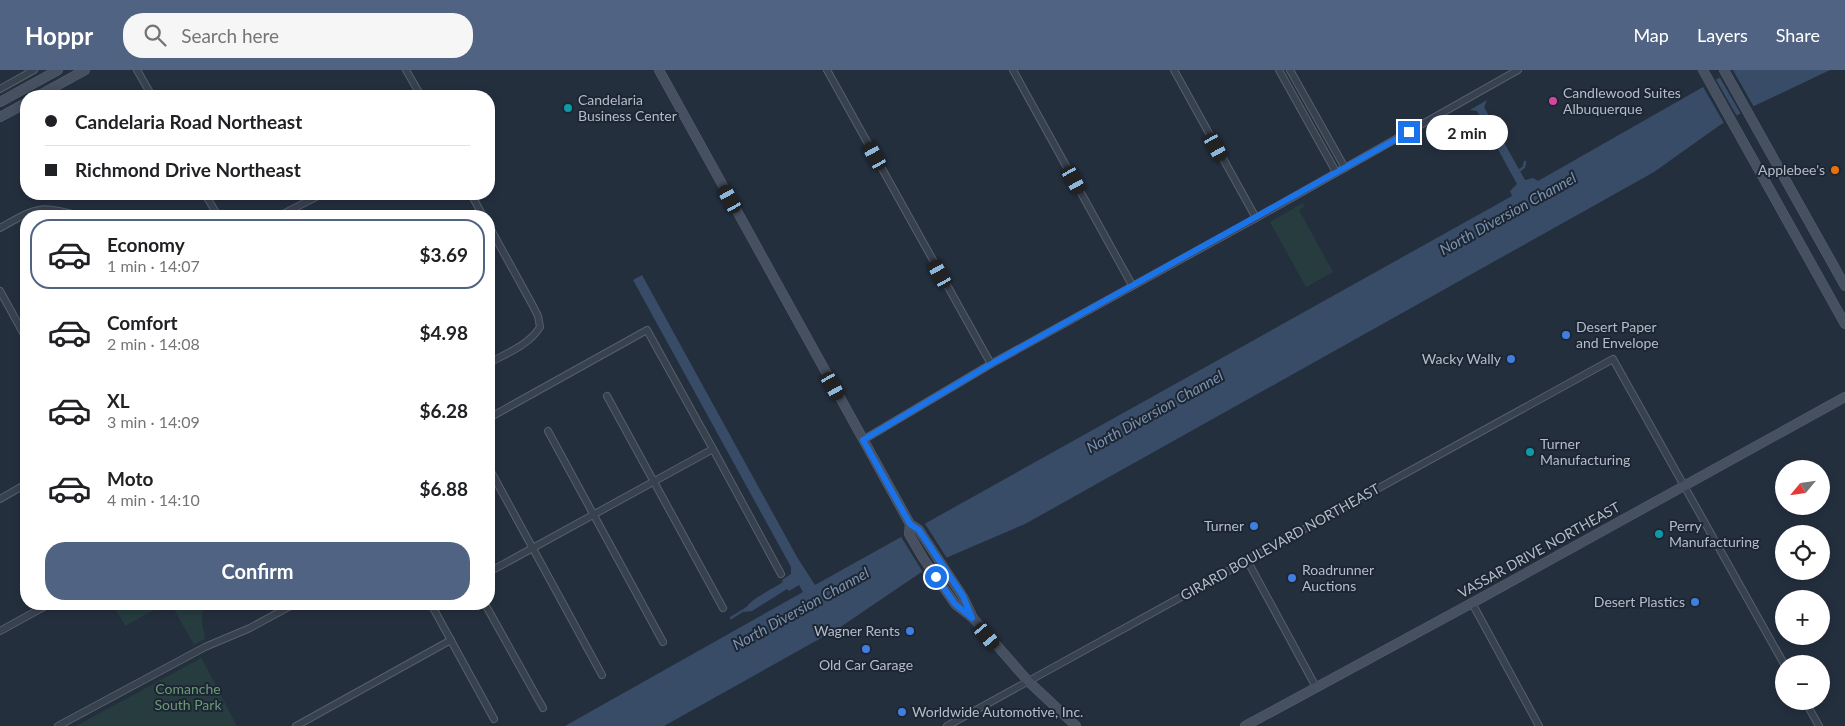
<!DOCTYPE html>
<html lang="en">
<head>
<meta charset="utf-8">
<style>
	body { margin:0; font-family:Lato,sans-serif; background:#f6f6f6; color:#202124; height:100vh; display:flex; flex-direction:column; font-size:19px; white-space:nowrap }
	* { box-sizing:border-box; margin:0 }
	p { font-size:16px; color:#757577 }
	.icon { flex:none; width:28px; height:28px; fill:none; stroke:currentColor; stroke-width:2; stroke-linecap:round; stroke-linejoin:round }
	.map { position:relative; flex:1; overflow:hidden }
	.drawer { position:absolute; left:20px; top:140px; width:475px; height:400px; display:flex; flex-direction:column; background:#fff; border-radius:20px; box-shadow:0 2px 8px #0003 }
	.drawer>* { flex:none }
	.guide { position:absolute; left:20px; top:20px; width:475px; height:110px; border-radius:20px; box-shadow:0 2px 8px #0003; display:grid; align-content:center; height:110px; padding:0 25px; background:#fff }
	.needle { width:32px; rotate:241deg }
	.buttons { position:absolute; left:1775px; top:390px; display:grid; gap:10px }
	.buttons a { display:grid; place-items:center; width:55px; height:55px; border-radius:50%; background:#fff; box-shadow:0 2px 8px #0003; font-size:25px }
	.end { position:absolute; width:22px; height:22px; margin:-11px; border:6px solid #1a73e8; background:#fff; box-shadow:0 0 0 2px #fff }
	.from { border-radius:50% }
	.bubble { position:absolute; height:35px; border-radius:18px; background:#fff; box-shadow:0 2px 8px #0003; font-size:16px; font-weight:700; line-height:35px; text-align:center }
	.car { position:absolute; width:15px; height:30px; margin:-15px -8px; border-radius:6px; box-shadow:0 0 4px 1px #0007; background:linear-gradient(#222 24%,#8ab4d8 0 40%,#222 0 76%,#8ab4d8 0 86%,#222 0) }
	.guide b { display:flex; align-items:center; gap:18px; height:48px; font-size:19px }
	.guide b+b { border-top:1px solid #e0e0e0 }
	.guide i { width:12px; height:12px; background:#202124 }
	ul { padding:9px 0 0; list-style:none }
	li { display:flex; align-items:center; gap:15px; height:70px; margin:0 10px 8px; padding:0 15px; border:2px solid transparent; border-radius:20px }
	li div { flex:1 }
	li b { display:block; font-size:19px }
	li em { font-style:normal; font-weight:700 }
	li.on { border-color:#506383 }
	li>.icon { width:45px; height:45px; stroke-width:1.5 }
	.action { display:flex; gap:10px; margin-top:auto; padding:10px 25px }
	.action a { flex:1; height:58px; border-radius:20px; background:#506383; color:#fff; font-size:20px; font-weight:700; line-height:58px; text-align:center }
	header { display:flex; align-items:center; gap:30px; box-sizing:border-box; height:70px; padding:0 25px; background:#506383; color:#fff }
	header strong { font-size:24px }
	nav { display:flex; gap:28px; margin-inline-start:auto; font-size:18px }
	.search { width:350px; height:45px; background:#f6f6f6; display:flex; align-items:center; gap:12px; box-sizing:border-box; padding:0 18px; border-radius:20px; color:#757577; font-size:19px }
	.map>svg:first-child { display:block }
	.green { fill:#263c3f }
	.water { fill:#394c67 }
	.pier { fill:#242f3e }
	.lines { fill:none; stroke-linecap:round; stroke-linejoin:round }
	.stream { stroke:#394c67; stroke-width:2.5 }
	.street-casing { stroke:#565f6c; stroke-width:8 }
	.secondary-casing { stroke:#565f6c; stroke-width:10 }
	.street { stroke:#38414e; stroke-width:6 }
	.secondary { stroke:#465061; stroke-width:9 }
	.route { stroke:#1a73e8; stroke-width:6 }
	.hotel-dot { fill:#d1479c; stroke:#1d2633; stroke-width:2 }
	.culture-dot { fill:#0f9aa8; stroke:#1d2633; stroke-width:2 }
	.food-dot { fill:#e8710a; stroke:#1d2633; stroke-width:2 }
	.shop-dot { fill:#3f7fe0; stroke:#1d2633; stroke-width:2 }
	.labels { text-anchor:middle; stroke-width:4; stroke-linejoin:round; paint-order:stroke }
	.poi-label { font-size:14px; fill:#b4bcc9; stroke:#1d2633; text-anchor:start }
	.street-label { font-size:14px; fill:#b4bcc9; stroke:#1d2633 }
	.park-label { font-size:14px; fill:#6b9a76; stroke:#1d2633 }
	.water-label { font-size:15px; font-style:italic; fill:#7c92b1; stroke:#1d2633 }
</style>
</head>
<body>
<header>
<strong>Hoppr</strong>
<div class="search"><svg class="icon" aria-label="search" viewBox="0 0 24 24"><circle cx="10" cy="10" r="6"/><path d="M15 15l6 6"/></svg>Search here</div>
<nav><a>Map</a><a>Layers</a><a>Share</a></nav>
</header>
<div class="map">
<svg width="1845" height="656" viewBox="0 0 1845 656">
	<rect width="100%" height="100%" fill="#242f3e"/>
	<g class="green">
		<polygon points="1303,133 1304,137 1299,140 1333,202 1306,217 1270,152"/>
		<polygon points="113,534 165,534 125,556"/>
		<polygon points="171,534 203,534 202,552 205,569 194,575"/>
		<polygon points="201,587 237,656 76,656 201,588"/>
	</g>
	<path class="water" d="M1733 0H1830L1754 36 1720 55 1654 102 1025 454 948 487 920 503 839 558 664 656H565L803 522 799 515 789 521 787 519 752 541 744 542C747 530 773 519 783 512L782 510 791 504V497L633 210 642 205 797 487 815 515 1512 126 1510 121 1517 114 1477 41 1470 40 1487 30 1484 37 1525 110 1533 108 1538 111Z"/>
	<g class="pier">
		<polygon points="1728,0 1733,0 1755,39 1742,46 1719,6"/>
		<polygon points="1715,8 1738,48 1725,55 1702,15"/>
		<polygon points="924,452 948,490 924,504 900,465"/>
	</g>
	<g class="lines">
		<g class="stream">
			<polyline points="1519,101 1524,97 1525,92"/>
			<polyline points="731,548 747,538"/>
		</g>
		<g class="street-casing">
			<g id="street">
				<polyline points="137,0 152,26"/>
				<polyline points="406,0 421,26"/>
				<polyline points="827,0 991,294"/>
				<polyline points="1013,0 1132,215"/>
				<polyline points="1174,0 1256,148"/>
				<polyline points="1279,0 1336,102"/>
				<polyline points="1290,0 1345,98"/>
				<polyline points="0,19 34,0"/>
				<polyline points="205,124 218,146"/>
				<polyline points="471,124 483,146"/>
				<polyline points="279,146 322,124"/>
				<path d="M489 156 533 236 538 246 540 257C529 275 507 283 489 293"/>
				<path d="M0 158C36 138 38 134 79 146"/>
				<polyline points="0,221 26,268"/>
				<polyline points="607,326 723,538"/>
				<polyline points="489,348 647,260 713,379 489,502"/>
				<polyline points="548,361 663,572"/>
				<polyline points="863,370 991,294 1256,148 1518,0"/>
				<polyline points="713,379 781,504"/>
				<polyline points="489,398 602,605"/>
				<polyline points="0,429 26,414"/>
				<polyline points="1247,490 1316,617"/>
				<polyline points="1472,533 1539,656"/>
				<polyline points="431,534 494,649"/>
				<polyline points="485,534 543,638"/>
				<polyline points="0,561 49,534"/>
				<polyline points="1805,631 1819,656"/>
				<polyline points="58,656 205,577 250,558 294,534"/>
				<polyline points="296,656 451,570"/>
				<polyline points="947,656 1613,289 1784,594"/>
			</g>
		</g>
		<g class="secondary-casing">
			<g id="secondary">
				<polyline points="659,0 910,454 919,460 963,527 973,548"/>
				<polyline points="1703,0 1845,254"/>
				<polyline points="1724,0 1845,216"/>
				<polyline points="38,26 85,0"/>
				<polyline points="0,32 58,0"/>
				<polyline points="0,47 26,33"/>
				<polyline points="910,454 909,464 923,488 955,534 973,548 1028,611 1076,656"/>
				<polyline points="1245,656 1472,533 1845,327"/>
			</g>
		</g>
		<use href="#street" class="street"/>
		<use href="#secondary" class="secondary"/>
	</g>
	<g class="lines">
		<polyline class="route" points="936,507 955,534 972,548 963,526 919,460 910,454 863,370 991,294 1409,62"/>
	</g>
	<circle class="hotel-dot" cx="1553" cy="31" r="5"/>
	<g class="culture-dot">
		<circle cx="568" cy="38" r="5"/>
		<circle cx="1530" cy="382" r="5"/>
		<circle cx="1659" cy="464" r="5"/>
	</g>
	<circle class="food-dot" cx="1835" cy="100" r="5"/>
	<g class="shop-dot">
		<circle cx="1566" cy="265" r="5"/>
		<circle cx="1511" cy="289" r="5"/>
		<circle cx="1254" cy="456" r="5"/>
		<circle cx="1292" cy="508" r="5"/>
		<circle cx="1695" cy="532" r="5"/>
		<circle cx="910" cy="561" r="5"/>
		<circle cx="866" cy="579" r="5"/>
		<circle cx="902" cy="642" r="5"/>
	</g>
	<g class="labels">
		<g class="poi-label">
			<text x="1563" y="28">Candlewood Suites<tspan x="1563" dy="16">Albuquerque</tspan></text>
			<text x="578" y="35">Candelaria<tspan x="578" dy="16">Business Center</tspan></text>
			<text x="1825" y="105" text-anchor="end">Applebee's</text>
			<text x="1576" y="262">Desert Paper<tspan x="1576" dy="16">and Envelope</tspan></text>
			<text x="1501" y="294" text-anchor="end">Wacky Wally</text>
			<text x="1540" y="379">Turner<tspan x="1540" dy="16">Manufacturing</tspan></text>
			<text x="1244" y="461" text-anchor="end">Turner</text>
			<text x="1669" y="461">Perry<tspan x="1669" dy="16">Manufacturing</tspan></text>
			<text x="1302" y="505">Roadrunner<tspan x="1302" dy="16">Auctions</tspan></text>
			<text x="1685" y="537" text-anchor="end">Desert Plastics</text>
			<text x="900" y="566" text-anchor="end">Wagner Rents</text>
			<text x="866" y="600" text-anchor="middle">Old Car Garage</text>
			<text x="912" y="647">Worldwide Automotive, Inc.</text>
		</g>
		<g class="street-label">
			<text transform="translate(1280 472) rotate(-29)" y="5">GIRARD BOULEVARD NORTHEAST</text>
			<text transform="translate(1539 480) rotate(-29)" y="5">VASSAR DRIVE NORTHEAST</text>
		</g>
		<g class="park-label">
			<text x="188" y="624">Comanche<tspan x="188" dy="16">South Park</tspan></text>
		</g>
		<g class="water-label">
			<text transform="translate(1508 144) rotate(-29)" y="5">North Diversion Channel</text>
			<text transform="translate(1155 342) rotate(-29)" y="5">North Diversion Channel</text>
			<text transform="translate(801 539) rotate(-29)" y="5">North Diversion Channel</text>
		</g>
	</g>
</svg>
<div class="buttons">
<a><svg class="needle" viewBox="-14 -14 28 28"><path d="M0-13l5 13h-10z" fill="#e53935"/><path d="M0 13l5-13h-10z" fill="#757577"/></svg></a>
<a><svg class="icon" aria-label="locate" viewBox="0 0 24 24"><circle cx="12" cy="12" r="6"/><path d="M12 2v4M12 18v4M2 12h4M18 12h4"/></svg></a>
<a>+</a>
<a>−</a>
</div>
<i class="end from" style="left:936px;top:507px"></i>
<i class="end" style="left:1409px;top:62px"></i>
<div class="bubble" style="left:1426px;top:45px;width:82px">2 min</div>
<i class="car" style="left:1216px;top:77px;rotate:151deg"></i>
<i class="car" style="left:875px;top:86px;rotate:331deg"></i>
<i class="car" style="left:1074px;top:110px;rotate:151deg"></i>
<i class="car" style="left:730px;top:129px;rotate:331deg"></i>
<i class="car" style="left:940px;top:204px;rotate:331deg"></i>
<i class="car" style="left:833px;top:316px;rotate:151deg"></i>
<i class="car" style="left:987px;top:566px;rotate:140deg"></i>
<div class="guide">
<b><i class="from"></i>Candelaria Road Northeast</b>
<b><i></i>Richmond Drive Northeast</b>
</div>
<section class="drawer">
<ul>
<li class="on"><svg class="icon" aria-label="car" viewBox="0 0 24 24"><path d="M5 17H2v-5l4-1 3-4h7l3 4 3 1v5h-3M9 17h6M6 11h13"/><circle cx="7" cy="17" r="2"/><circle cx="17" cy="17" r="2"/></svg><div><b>Economy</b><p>1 min · 14:07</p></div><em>$3.69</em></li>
<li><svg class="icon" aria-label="car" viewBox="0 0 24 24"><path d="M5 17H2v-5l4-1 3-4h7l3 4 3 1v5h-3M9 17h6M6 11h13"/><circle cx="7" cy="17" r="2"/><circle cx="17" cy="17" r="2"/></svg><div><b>Comfort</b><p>2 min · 14:08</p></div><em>$4.98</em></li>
<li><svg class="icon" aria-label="car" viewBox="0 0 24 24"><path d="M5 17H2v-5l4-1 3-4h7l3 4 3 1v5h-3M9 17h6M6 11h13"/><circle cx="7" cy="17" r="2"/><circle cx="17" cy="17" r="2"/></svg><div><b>XL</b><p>3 min · 14:09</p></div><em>$6.28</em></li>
<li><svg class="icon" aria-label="car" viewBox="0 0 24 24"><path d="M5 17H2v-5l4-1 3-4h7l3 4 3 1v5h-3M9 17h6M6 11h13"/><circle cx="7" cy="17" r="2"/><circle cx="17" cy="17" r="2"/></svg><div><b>Moto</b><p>4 min · 14:10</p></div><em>$6.88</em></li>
</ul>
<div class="action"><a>Confirm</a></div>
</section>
</div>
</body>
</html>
